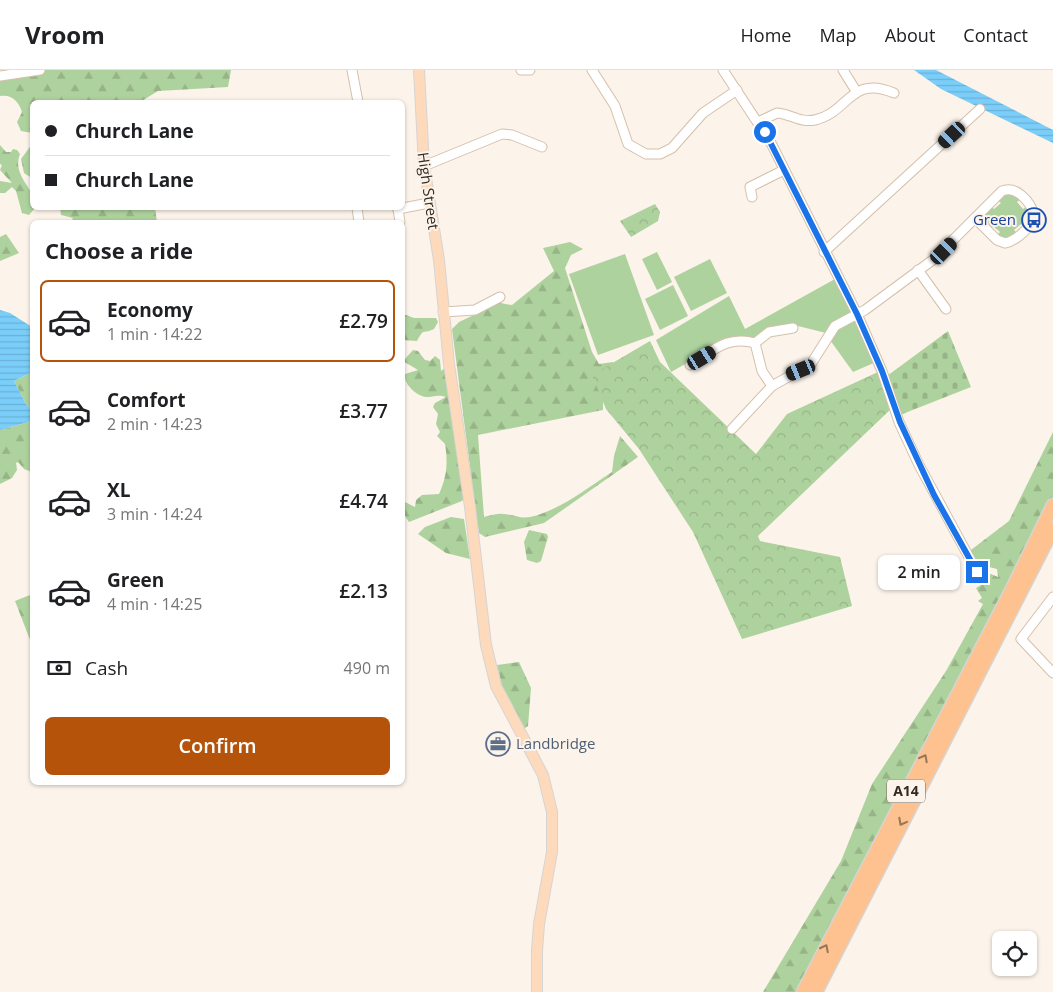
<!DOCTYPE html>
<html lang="en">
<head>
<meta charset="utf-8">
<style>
	body { margin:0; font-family:"Open Sans",sans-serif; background:#f6f6f6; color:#202124; height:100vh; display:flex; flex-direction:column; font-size:19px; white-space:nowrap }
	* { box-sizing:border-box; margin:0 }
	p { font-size:16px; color:#757577 }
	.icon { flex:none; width:28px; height:28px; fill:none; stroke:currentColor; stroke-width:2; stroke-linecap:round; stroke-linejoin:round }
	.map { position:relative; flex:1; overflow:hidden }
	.panel { position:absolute; left:30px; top:150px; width:375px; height:565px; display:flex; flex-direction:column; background:#fff; border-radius:8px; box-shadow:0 1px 4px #0004 }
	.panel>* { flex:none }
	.guide { position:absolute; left:30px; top:30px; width:375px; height:110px; border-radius:8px; box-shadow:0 1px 4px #0004; display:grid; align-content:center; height:110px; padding:0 15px; background:#fff }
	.buttons { position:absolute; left:992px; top:861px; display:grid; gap:10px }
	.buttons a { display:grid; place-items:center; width:45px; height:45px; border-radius:8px; background:#fff; box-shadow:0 1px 4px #0004; font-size:25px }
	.end { position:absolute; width:22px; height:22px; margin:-11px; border:6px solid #1a73e8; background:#fff; box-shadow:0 0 0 2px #fff }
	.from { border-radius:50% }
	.bubble { position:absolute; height:35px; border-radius:8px; background:#fff; box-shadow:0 1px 4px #0004; font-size:16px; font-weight:600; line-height:35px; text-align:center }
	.car { position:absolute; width:15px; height:30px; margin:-15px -8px; border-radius:6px; box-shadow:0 0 4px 1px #0007; background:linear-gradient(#222 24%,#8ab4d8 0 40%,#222 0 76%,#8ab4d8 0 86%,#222 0) }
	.guide b { display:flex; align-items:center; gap:18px; height:48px; font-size:19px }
	.guide b+b { border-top:1px solid #e0e0e0 }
	.guide i { width:12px; height:12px; background:#202124 }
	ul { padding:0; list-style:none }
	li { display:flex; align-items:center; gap:15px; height:82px; margin:0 10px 8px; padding:0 5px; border:2px solid transparent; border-radius:8px }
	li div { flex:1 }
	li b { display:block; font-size:19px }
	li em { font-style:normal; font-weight:600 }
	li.selected { border-color:#b45309 }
	li>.icon { width:45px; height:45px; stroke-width:1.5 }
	h2 { padding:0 15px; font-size:22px; line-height:60px }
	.pay { display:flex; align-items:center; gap:12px; height:55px; padding:0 15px; font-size:19px }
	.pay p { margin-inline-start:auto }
	.action { display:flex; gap:10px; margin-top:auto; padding:10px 15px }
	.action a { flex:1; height:58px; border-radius:8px; background:#b45309; color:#fff; font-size:20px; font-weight:600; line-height:58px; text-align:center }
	header { display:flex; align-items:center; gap:30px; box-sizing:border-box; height:70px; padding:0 25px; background:#fff; border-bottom:1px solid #e0e0e0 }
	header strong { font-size:24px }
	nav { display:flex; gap:28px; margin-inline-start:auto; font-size:18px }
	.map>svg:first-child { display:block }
	.grass { fill:#aed29d }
	.forest { fill:url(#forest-firs) }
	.cemetery { fill:url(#cemetery-stones) }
	.park { fill:url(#park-crowns) }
	.water { fill:url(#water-rules) }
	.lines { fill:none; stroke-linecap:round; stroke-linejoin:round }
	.minor-casing { stroke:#d5c0ab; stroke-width:11 }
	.major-casing { stroke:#d6d4d3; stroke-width:12 }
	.highway-casing { stroke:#d6d4d3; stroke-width:15 }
	.minor { stroke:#fff; stroke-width:9 }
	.major { stroke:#fedabc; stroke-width:10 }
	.highway { stroke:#fdc28f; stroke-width:12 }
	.oneway { stroke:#987658 }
	.route { stroke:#1a73e8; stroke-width:6 }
	.labels { text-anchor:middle; stroke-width:4; stroke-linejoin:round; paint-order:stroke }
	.shield { fill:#fcf3ea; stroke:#6f665e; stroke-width:1 }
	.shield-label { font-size:14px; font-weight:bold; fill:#322a22 }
	.street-label { font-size:15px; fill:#322a22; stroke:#fcf3ea }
	.transit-label { font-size:15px; fill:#164399; stroke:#fcf3ea; text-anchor:end }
	.service-label { font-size:15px; fill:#4e5e75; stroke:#fcf3ea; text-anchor:start }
</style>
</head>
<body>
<header>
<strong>Vroom</strong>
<nav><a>Home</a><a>Map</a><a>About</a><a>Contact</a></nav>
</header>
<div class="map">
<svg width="1053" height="922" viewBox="0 0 1053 922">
	<defs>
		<pattern id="forest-firs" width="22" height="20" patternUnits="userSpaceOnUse" patternTransform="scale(1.25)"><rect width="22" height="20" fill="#aed29d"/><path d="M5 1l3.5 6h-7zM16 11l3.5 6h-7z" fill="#96b487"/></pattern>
		<pattern id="cemetery-stones" width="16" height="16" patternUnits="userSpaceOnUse" patternTransform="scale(1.25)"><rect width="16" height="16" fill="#aed29d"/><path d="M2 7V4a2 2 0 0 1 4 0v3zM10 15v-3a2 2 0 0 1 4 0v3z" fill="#96b487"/></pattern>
		<pattern id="park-crowns" width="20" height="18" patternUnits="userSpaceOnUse" patternTransform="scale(1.25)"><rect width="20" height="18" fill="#aed29d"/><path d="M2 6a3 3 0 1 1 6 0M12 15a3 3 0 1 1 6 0" fill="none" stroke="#96b487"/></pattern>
		<pattern id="water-rules" width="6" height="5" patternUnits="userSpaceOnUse" patternTransform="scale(1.25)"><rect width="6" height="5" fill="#7acef9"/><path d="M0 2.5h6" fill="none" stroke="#6ab1d5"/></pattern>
	</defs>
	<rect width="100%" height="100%" fill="#fcf3ea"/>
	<g class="grass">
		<path d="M1007 122 1021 129 1017 132 1023 139 1027 136 1031 143 1024 157 1021 154 1014 160 1017 163 1006 171 996 166 1000 162 993 156 990 159C983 149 983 145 991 136L994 139 1001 133 997 130Z"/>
		<polygon points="657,182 672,212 657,220 642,189"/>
		<polygon points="625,184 654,265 598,285 569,204"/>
		<polygon points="710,189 727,223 691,241 674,207"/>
		<polygon points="835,209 851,242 826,263 794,255 755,269 733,267 671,302 656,270 729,226 745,259"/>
		<polygon points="673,215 688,246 660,260 645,229"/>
		<polygon points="852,251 855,251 876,292 853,302 830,270 838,259"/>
	</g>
	<g class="forest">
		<path d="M40 0H231L228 17 158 21 140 32H32V63L21 61 17 52 22 42C19 32 12 24 0 26V6Z"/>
		<polygon points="32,74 32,107 30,107 24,103 21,89"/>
		<path d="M0 75 6 82H11L13 79 17 80 20 84C14 99 24 110 31 122L32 138H35L29 145 22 143 16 121 12 117 5 123H0V111L12 113 0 100 2 95 0 94Z"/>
		<polygon points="60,138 155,138 157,152 71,152 73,148 61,145"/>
		<polygon points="6,164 19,183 0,191 0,167"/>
		<path d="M570 172 583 179 571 185 565 198 592 282 599 294 613 292 614 296 603 313V340L478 365 484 447C490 446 496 443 503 444 512 444 520 449 530 447 559 441 587 418 612 402L614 386 620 366 638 387 544 453 485 467 479 463 476 443 452 259 459 252 499 233 512 235 554 201 543 178Z"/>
		<path d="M403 245H406L414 248H436L438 252 434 259C420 265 425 257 417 271L403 270Z"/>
		<path d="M413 280 418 281 425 290 430 291 435 286 440 290 441 301 446 297 465 427 462 431 409 452 403 443V434L405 432 415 437 416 430 422 425 439 424C447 406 448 393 445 374L437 366 440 362 436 354 438 344 433 337 435 333 446 327C438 324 433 327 426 327 417 326 403 314 405 304L418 300 403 291Z"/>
		<polygon points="32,302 32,341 26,334 14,311"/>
		<polygon points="32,351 32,402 24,399 18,392 16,393 17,400 12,408 0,414 0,360"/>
		<polygon points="1053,362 1053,427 1031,472 797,922 763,922 841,791 872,714 946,601 983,534 978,531 982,528 976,518 981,515 983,506 991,504 998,507 997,499 970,492 967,483 1009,451"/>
		<polygon points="451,447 464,449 470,489 446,483 418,464 425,457"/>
		<polygon points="529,460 547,464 548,467 541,491 537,493 527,490 524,472"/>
		<polygon points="32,472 32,575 15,531 30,525 30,473"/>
		<polygon points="519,592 531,618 528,656 523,659 504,624 497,595"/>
	</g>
	<polygon class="cemetery" points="948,261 971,317 900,345 887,306"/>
	<g class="park">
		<polygon points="655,134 660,142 658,151 631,167 620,151"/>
		<polygon points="650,271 660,292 756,384 787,344 878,302 891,339 758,466 760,471 840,487 852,536 742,569 693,462 639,379 606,339 592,305"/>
	</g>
	<g class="water">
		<polygon points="914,0 936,0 1053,60 1053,73 941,19"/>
		<polygon points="0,240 10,243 32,257 32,302 14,311 26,334 32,341 32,351 0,360"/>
	</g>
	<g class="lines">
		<g class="minor-casing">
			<g id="minor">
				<polyline points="352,0 358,32"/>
				<polyline points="521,0 530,0"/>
				<polyline points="592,0 615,36 628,74 646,84 660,84 672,78 703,43 737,20"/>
				<polyline points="723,0 771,73 857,244 882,301 899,352 919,395 977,502"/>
				<polyline points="843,0 856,21"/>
				<polyline points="0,6 40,0"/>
				<path d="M758 52 777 43C791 44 800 53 815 50 848 43 851 4 894 23"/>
				<polyline points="424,96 502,64 512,65 542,77"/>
				<polyline points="752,127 750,117 784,100"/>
				<polyline points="357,138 359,152"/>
				<polyline points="397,138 398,139 429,133"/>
				<polyline points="398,139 400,152"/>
				<polyline points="824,182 980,39"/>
				<polyline points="918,200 946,239"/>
				<polyline points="443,242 475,240 500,227"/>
				<path d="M690 295C713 281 727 265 755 273"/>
				<polyline points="772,316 762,301 755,273 769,262 793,258"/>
				<path d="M732 359 772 316 811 294 835 256 865 240 934 189 1002 121C1016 115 1031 132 1034 145 1033 156 1016 171 1005 173L997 170 976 149"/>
				<polyline points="1053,527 1021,569 1053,603"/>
			</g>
		</g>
		<g class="major-casing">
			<polyline id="major" points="419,0 424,96 439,190 449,294 470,437 486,575 496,616 543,705 552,742 552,782 539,854 537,881 537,922"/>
		</g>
		<g class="highway-casing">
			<g id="highway">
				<polyline points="803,922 1011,521 1053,435"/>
				<polyline points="816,922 1053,459"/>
			</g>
		</g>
		<use href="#minor" class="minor"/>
		<use href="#major" class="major"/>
		<use href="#highway" class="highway"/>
	</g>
	<defs><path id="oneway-chevron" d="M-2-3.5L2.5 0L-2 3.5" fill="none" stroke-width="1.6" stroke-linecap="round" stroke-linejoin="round" transform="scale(1.25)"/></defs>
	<g class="oneway">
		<use href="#oneway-chevron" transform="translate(924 688) rotate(-62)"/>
		<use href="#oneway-chevron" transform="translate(902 752) rotate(118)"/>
		<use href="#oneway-chevron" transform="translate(825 878) rotate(-63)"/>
	</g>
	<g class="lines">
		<polyline class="route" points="765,62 857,244 882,301 900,352 934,425 977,502"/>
	</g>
	<defs>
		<g id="bus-ring" transform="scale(1.25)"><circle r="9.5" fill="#fcf3ea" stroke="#1a4fb4" stroke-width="1.5"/><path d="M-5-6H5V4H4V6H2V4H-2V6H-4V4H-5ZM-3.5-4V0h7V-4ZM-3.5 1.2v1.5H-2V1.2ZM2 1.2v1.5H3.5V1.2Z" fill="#1a4fb4"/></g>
		<g id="office-ring" transform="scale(1.25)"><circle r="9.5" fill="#fcf3ea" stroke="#5c6f8a" stroke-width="1.5"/><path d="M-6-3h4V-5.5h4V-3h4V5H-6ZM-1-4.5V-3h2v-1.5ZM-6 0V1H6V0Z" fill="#5c6f8a"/></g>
	</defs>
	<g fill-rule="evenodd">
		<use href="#bus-ring" x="1034" y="150"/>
		<use href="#office-ring" x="498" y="674"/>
	</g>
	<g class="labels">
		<rect class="shield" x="887" y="709.5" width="38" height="23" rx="4"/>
		<g class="shield-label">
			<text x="906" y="726">A14</text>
		</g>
		<g class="street-label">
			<text transform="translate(428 121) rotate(82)" y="5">High Street</text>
		</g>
		<g class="transit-label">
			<text x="1016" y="155">Green</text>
		</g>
		<g class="service-label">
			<text x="516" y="679">Landbridge</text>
		</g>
	</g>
</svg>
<div class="buttons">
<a><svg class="icon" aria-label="locate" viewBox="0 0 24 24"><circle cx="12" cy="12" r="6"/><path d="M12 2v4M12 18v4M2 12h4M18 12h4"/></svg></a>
</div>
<i class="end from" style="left:765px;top:62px"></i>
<i class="end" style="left:977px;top:502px"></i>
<div class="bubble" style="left:878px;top:485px;width:82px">2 min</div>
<i class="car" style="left:952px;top:65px;rotate:227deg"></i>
<i class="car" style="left:944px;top:181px;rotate:45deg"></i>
<i class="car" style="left:702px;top:288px;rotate:59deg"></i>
<i class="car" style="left:801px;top:300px;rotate:248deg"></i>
<div class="guide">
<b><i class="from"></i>Church Lane</b>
<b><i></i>Church Lane</b>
</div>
<section class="panel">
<h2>Choose a ride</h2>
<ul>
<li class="selected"><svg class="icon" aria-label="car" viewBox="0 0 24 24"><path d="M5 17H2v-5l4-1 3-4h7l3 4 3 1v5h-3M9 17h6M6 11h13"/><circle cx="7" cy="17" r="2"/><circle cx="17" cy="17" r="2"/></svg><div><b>Economy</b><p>1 min · 14:22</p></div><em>£2.79</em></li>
<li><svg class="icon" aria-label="car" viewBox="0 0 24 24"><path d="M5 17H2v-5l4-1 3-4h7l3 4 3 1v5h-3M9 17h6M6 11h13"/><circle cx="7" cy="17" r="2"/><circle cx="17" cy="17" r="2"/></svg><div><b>Comfort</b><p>2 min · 14:23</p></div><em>£3.77</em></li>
<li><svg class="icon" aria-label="car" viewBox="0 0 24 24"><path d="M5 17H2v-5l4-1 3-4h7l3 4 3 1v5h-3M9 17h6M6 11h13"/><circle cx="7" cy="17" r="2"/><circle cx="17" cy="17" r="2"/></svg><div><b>XL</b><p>3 min · 14:24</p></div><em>£4.74</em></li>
<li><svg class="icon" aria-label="car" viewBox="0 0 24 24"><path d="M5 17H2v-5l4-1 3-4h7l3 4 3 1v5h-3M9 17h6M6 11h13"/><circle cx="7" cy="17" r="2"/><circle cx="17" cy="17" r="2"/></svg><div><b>Green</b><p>4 min · 14:25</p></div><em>£2.13</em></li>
</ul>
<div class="pay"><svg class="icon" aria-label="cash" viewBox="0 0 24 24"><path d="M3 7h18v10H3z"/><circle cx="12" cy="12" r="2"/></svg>Cash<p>490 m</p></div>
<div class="action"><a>Confirm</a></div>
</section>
</div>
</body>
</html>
